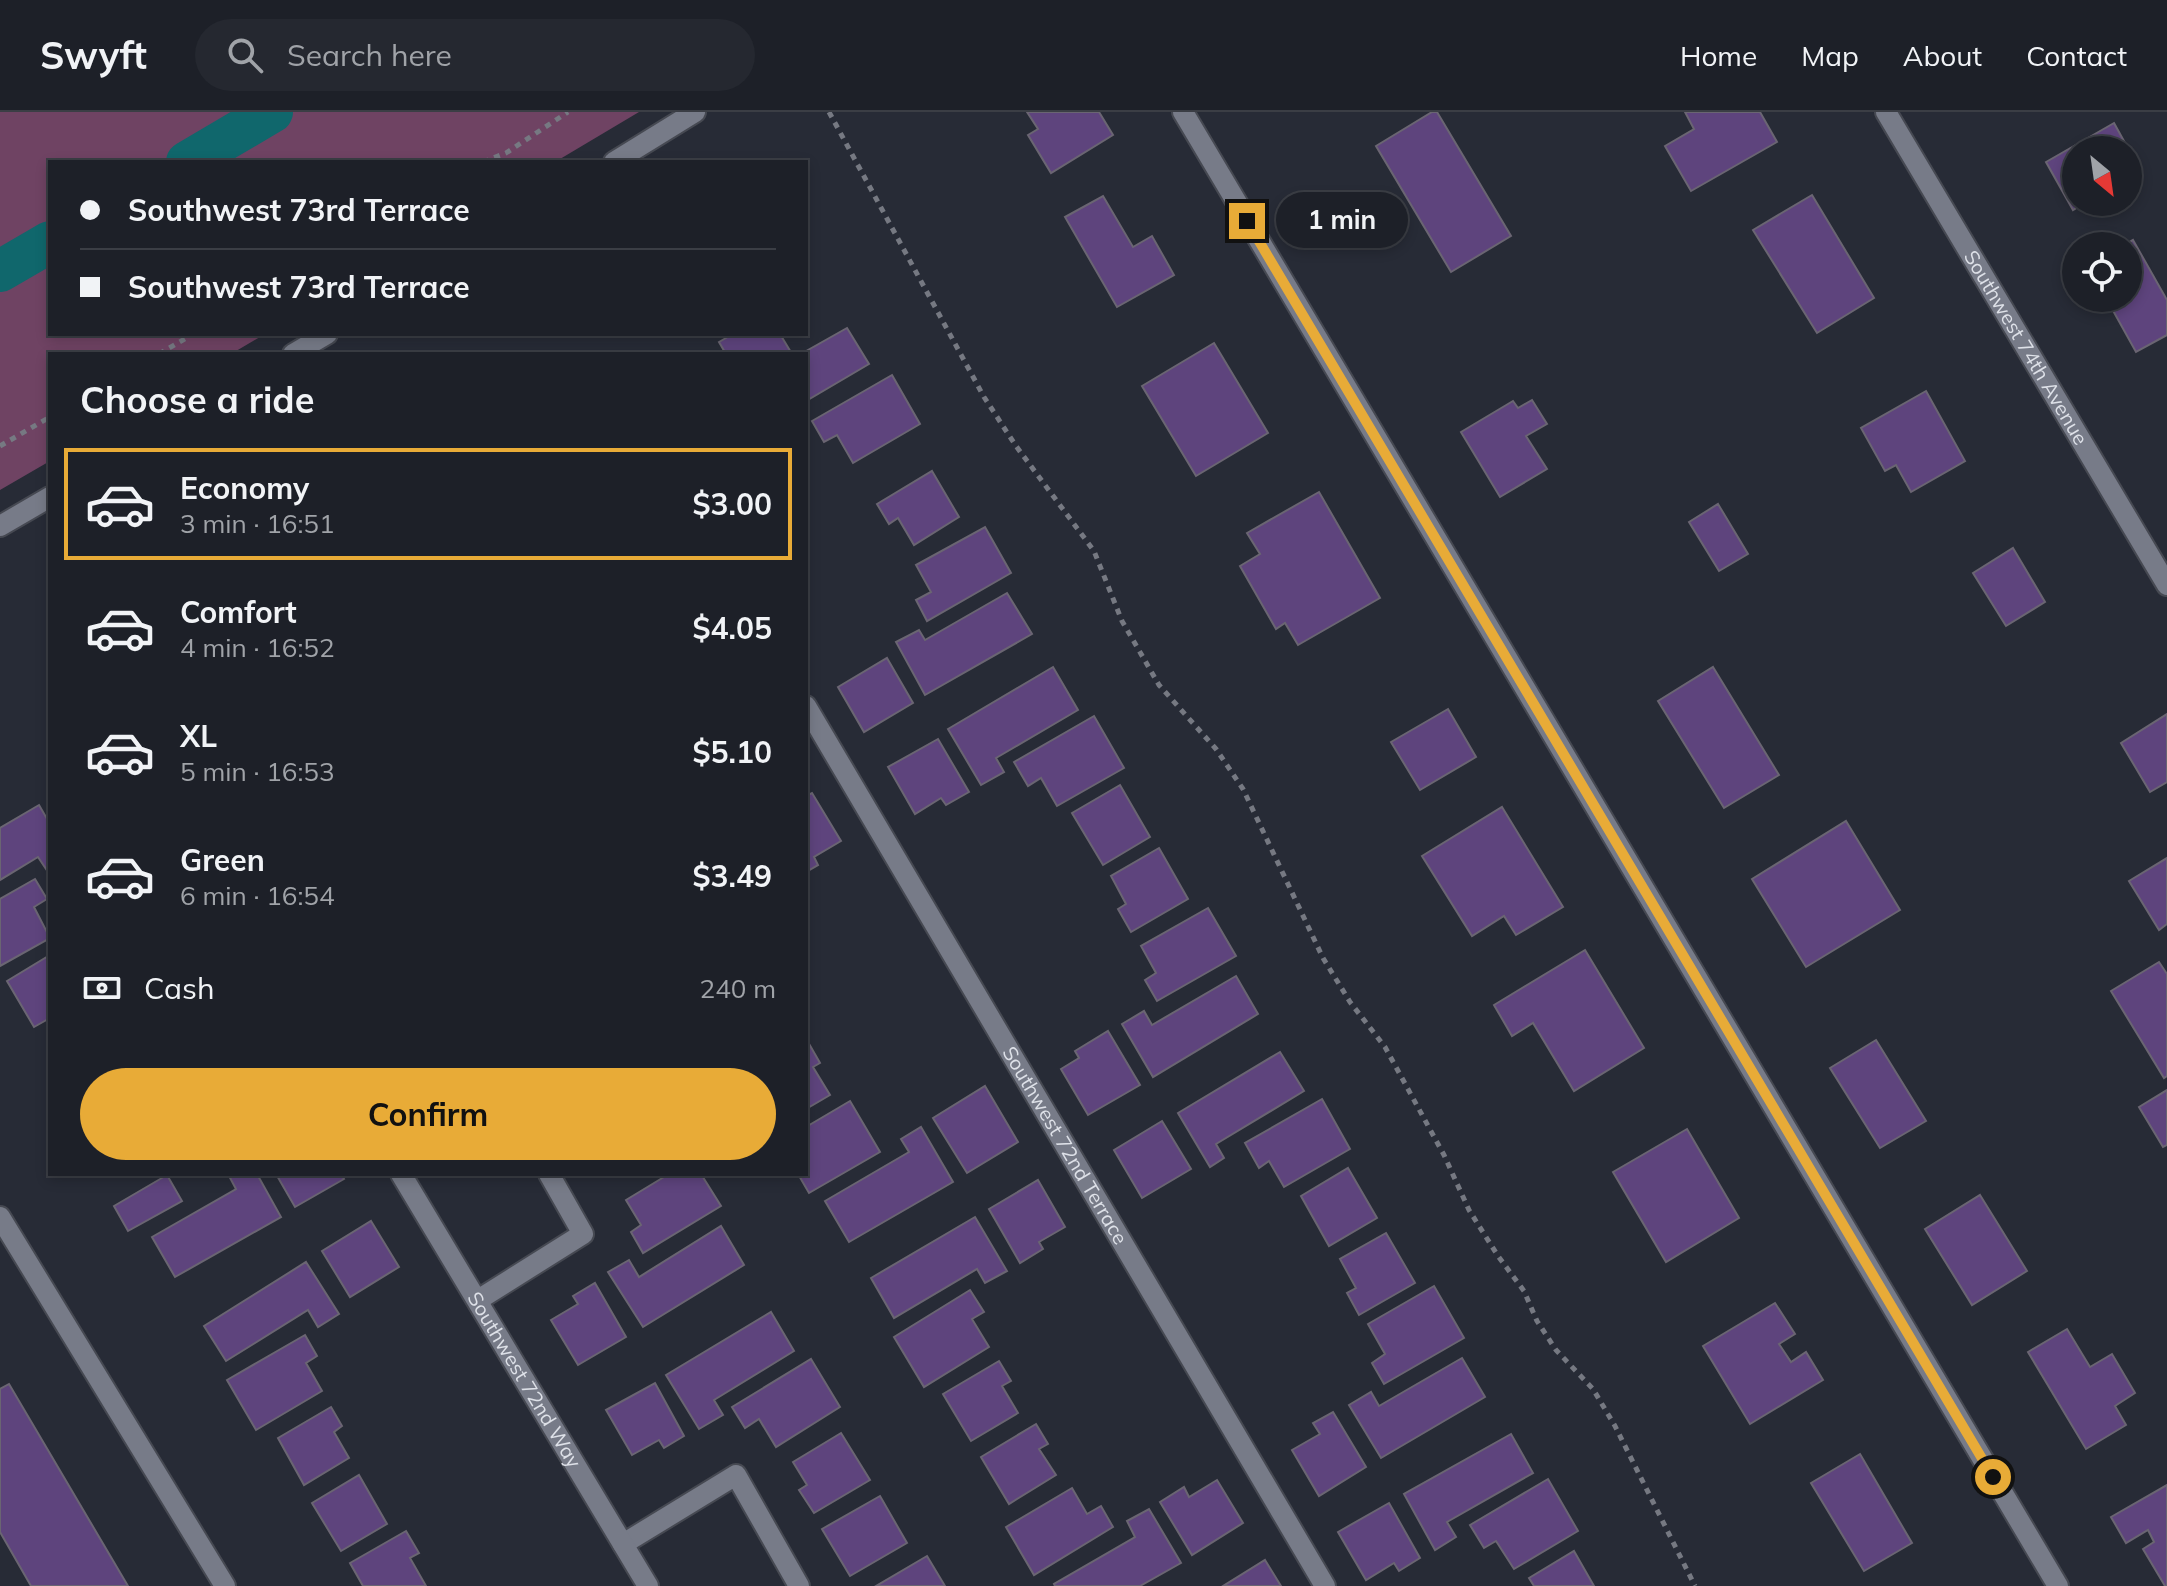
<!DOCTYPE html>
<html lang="en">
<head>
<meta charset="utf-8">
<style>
	body { margin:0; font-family:Mulish,sans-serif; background:#252830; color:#f1f3f6; height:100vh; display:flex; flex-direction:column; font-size:30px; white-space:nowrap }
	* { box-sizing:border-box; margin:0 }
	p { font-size:26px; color:#a0a3a8 }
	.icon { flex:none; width:44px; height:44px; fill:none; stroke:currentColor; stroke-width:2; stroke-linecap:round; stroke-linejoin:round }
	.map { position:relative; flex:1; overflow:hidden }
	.side { position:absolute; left:48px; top:240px; width:760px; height:824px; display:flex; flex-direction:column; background:#1d2028; border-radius:0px; box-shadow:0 4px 12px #0003,0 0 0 2px #3b3e45 }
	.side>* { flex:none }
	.guide { position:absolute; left:48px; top:48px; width:760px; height:176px; border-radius:0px; box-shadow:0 4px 12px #0003,0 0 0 2px #3b3e45; display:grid; align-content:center; height:176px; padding:0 32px; background:#1d2028 }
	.needle { width:52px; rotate:151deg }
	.buttons { position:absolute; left:2062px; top:24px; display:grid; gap:16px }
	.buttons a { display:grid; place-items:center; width:80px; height:80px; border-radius:50%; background:#1d2028; box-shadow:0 4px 12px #0003,0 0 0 2px #3b3e45; font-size:40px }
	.end { position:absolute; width:36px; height:36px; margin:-18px; border:10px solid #e8ab37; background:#111; box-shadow:0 0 0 4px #111 }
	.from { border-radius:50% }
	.bubble { position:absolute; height:56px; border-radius:28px; background:#1d2028; box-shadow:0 4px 12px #0003,0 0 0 2px #3b3e45; font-size:26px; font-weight:700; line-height:56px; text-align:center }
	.guide b { display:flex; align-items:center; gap:28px; height:76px; font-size:30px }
	.guide b+b { border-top:2px solid #3b3e45 }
	.guide i { width:20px; height:20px; background:#f1f3f6 }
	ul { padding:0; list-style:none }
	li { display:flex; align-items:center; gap:24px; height:112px; margin:0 16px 12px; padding:0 16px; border:4px solid transparent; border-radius:0px }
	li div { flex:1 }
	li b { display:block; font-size:30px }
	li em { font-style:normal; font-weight:700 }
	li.active { border-color:#e8ab37 }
	li>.icon { width:72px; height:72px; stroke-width:1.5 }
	h2 { padding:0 32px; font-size:36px; line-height:96px }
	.pay { display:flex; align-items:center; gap:20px; height:88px; padding:0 32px; font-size:30px }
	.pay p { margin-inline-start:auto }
	.cta { display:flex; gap:16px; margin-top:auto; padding:16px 32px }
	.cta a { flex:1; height:92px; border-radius:48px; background:#e8ab37; color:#111; font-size:32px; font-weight:700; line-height:92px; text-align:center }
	header { display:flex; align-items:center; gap:48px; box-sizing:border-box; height:112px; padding:0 40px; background:#1d2028; border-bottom:2px solid #3b3e45 }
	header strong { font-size:38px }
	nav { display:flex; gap:44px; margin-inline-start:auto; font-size:28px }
	.search { width:560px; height:72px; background:#252830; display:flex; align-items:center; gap:20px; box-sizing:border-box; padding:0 28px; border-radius:44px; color:#a0a3a8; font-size:30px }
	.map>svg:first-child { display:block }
	.green { fill:#6f4363 }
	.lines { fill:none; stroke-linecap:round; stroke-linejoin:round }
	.canal { stroke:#10676c; stroke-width:42 }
	.building { fill:#5e447d; stroke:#6a6572; stroke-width:2 }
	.service-casing { stroke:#464952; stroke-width:24 }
	.minor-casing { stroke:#464952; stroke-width:24 }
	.tertiary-casing { stroke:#464952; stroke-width:24 }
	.path { stroke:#767982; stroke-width:5; stroke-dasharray:6 6; stroke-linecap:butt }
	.service { stroke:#777b88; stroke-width:20 }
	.minor { stroke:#777b88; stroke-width:20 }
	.tertiary { stroke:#777b88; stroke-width:20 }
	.route { stroke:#e8ab37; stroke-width:10 }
	.labels { text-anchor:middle; stroke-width:6; stroke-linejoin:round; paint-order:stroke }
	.street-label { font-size:20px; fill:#dee1e8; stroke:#272b36 }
</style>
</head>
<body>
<header>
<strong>Swyft</strong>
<div class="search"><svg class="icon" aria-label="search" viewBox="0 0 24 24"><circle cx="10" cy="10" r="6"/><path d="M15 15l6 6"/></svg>Search here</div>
<nav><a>Home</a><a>Map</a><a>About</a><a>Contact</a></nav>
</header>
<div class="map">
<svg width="2167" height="1474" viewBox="0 0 2167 1474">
	<rect width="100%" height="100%" fill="#272b36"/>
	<polygon class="green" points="0,0 639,0 555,50 50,50 50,222 265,222 231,242 50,242 50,349 0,378"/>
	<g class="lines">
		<g class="canal">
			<polyline points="187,50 272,0"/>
			<polyline points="0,159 50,130"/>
		</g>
	</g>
	<g class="building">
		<polygon points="1027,0 1099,0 1113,23 1051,61 1028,23 1038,17"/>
		<polygon points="1432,0 1437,0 1511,124 1451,160 1376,34"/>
		<polygon points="1685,0 1760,0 1777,30 1691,79 1665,34 1694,17"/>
		<polygon points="2114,11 2130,40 2076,38 2076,90 2086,90 2073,98 2046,50"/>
		<polygon points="1812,83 1874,186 1817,221 1753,118"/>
		<polygon points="1103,84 1133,135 1152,124 1174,163 1117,195 1065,105"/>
		<polygon points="2133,128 2167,188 2167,223 2136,240 2106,186 2128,186 2128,134 2123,134"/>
		<polygon points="847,216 869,252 806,289 806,242 801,242"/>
		<polygon points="733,222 780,222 792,242 726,242 719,230"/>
		<polygon points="1214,231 1268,321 1196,364 1142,274"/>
		<polygon points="892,263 920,312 853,351 837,323 824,330 812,309"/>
		<polygon points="1926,279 1965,349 1911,380 1896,353 1885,359 1861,316"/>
		<polygon points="1532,288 1547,312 1526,324 1547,357 1500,385 1461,320 1513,289 1518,296"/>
		<polygon points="932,359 959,405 914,433 898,406 889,412 877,392"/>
		<polygon points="1319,380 1380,486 1298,533 1285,511 1276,517 1240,454 1260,442 1247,421"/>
		<polygon points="1718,392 1748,442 1719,459 1689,410"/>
		<polygon points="985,415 1011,461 927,509 916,488 931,480 916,453"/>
		<polygon points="2013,436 2045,490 2006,514 1973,461"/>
		<polygon points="1007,481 1032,522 925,583 896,530 919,518 925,528"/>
		<polygon points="887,546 913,591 864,620 838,575"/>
		<polygon points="1053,555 1078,598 996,646 1004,660 981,673 948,617"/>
		<polygon points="1713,555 1779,663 1724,696 1658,589"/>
		<polygon points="1448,597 1476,645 1420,678 1391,630"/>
		<polygon points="2167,602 2167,670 2150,680 2121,631"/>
		<polygon points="1094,604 1124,656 1057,694 1041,666 1028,674 1014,650"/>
		<polygon points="938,627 969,680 946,693 941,686 915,702 888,655"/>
		<polygon points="1120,673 1150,725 1103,753 1072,701"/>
		<polygon points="812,681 841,729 814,745 818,753 806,760 806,684"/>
		<polygon points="39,693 50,712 50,759 48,760 38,745 0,768 0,716"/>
		<polygon points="1502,695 1563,795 1516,823 1504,804 1472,824 1422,744"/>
		<polygon points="1846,709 1900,798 1806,855 1752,767"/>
		<polygon points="1159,736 1188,787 1131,820 1118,797 1126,792 1111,764"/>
		<polygon points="2167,746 2167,812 2159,818 2129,769"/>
		<polygon points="35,767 47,787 34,795 50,826 0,854 0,787"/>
		<polygon points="1208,796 1236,844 1157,889 1145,868 1156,861 1141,834"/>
		<polygon points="1585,838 1644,936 1574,979 1533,911 1512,924 1494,893"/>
		<polygon points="50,843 50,906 34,915 7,869"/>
		<polygon points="2159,850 2167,862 2167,964 2164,966 2111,879"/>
		<polygon points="1236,864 1258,902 1153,965 1122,912 1144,899 1152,913"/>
		<polygon points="1108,919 1140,973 1088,1003 1061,957 1079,946 1075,939"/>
		<polygon points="1876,928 1926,1009 1880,1036 1830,956"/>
		<polygon points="808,930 820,951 813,955 830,983 806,997"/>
		<polygon points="1280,940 1304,979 1216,1032 1224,1046 1210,1055 1178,1001"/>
		<polygon points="985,974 1018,1030 967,1061 933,1006"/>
		<polygon points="2167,978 2167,1033 2163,1035 2139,995"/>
		<polygon points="1322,987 1350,1037 1284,1075 1269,1049 1259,1056 1245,1031"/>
		<polygon points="850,989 880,1040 809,1081 798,1062 806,1062 806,1015"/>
		<polygon points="1162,1009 1191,1057 1142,1086 1114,1038"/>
		<polygon points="921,1015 953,1070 849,1130 825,1089 909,1040 901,1027"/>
		<polygon points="1687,1017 1739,1106 1666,1150 1613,1060"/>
		<polygon points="1348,1056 1377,1106 1329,1134 1301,1084"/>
		<polygon points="228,1062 257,1062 281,1105 175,1165 152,1125 236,1077"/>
		<polygon points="276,1062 341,1062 344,1067 295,1095"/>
		<polygon points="669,1062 701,1062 721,1094 643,1141 631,1120 641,1113 626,1088"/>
		<polygon points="167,1063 182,1089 128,1119 114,1094"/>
		<polygon points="1038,1068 1065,1115 1039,1130 1043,1137 1020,1151 989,1097"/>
		<polygon points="1980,1083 2027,1159 1972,1193 1925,1117"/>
		<polygon points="975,1105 1007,1159 985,1171 977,1157 894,1206 871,1166"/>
		<polygon points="371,1109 399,1155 350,1185 322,1139"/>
		<polygon points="721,1114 744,1153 643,1215 608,1160 629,1148 639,1165"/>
		<polygon points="1386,1121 1415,1171 1359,1203 1347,1181 1356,1176 1340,1147"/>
		<polygon points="306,1150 339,1202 318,1215 308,1198 226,1249 204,1214"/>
		<polygon points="595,1171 626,1225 578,1253 551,1208 578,1192 573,1184"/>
		<polygon points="1434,1174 1464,1226 1384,1272 1372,1251 1385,1242 1368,1212"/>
		<polygon points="970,1178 984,1200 972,1207 989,1235 924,1275 894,1225"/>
		<polygon points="1775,1191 1795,1222 1779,1232 1791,1250 1806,1240 1823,1268 1750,1312 1703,1234"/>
		<polygon points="771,1200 794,1239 714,1288 723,1303 699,1317 666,1263"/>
		<polygon points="2067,1217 2090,1255 2112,1242 2135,1281 2115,1294 2126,1313 2086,1337 2028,1240"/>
		<polygon points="305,1223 317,1244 306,1251 322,1279 256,1318 227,1268"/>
		<polygon points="1462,1246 1485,1285 1381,1346 1349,1293 1371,1280 1379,1294"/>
		<polygon points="811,1247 840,1295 776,1335 759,1307 745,1316 732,1295"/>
		<polygon points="999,1249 1011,1269 1002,1274 1018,1301 971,1329 943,1282"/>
		<polygon points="655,1271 684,1324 664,1336 659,1328 632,1343 606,1298"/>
		<polygon points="9,1272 128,1474 31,1474 0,1420 0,1277"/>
		<polygon points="331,1295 342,1314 334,1320 349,1346 304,1373 278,1326"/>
		<polygon points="1333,1300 1366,1355 1319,1384 1292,1338 1320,1322 1313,1311"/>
		<polygon points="1036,1312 1048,1332 1039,1337 1056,1363 1009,1392 981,1345"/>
		<polygon points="841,1321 870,1368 814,1401 799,1378 807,1373 793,1350"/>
		<polygon points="1511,1322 1533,1361 1447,1410 1456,1425 1435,1438 1404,1382"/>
		<polygon points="1860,1342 1912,1431 1864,1459 1811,1371"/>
		<polygon points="359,1363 387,1412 341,1439 312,1391"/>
		<polygon points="1548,1367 1578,1419 1514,1457 1496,1429 1484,1436 1470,1413"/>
		<polygon points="1217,1368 1243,1411 1192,1443 1160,1390 1184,1375 1189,1385"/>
		<polygon points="2167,1373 2167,1474 2165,1474 2143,1437 2154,1430 2148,1418 2126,1431 2111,1405"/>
		<polygon points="1072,1376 1087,1402 1101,1394 1113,1415 1034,1463 1006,1415"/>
		<polygon points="880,1384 907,1431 850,1464 822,1417"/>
		<polygon points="1389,1391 1420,1446 1399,1459 1394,1451 1366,1468 1338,1420"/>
		<polygon points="1149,1397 1181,1451 1140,1474 1055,1474 1054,1472 1135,1425 1127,1409"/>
		<polygon points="406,1419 419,1441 410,1446 426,1474 363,1474 350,1451"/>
		<polygon points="1574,1439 1594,1474 1534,1474 1529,1466"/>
		<polygon points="927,1444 945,1474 876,1474"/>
		<polygon points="1265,1448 1281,1474 1223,1474"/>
	</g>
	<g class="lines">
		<g class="service-casing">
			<g id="service">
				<polyline points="0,1105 225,1474"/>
				<polyline points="478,1188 583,1122 549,1062"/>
				<polyline points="623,1432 736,1363 799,1474"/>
			</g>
		</g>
		<g class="minor-casing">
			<g id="minor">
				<polyline points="1183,0 2058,1474"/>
				<path id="s1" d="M1886 0 2167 473"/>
				<path id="s2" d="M806 594 1325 1474"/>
				<path id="s3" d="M401 1062 648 1474"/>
			</g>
		</g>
		<g class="tertiary-casing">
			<g id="tertiary">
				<polyline points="614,50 695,0"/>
				<polyline points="293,242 327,222"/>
				<polyline points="0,414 50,385"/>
			</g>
		</g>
		<g class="path">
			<polyline points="829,0 984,285 1016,334 1094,439 1122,509 1159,573 1216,637 1243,677 1323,846 1350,890 1385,935 1444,1043 1469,1098 1498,1144 1524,1179 1537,1209 1556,1238 1593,1277 1615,1314 1695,1474"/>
			<polyline points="483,50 506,41 568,0"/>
			<polyline points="159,242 193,222"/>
			<polyline points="0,334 50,305"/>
		</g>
		<use href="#service" class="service"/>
		<use href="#minor" class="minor"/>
		<use href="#tertiary" class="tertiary"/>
	</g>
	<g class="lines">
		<polyline class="route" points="1247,109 1993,1365"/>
	</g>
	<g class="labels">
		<g class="street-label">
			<text dy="7" stroke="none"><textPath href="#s1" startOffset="274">Southwest 74th Avenue</textPath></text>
			<text dy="7" stroke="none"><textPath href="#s2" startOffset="510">Southwest 72nd Terrace</textPath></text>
			<text dy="7" stroke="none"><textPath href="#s3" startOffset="240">Southwest 72nd Way</textPath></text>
		</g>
	</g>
</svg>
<div class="buttons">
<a><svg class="needle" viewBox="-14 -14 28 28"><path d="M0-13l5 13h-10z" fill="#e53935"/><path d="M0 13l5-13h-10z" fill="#a0a3a8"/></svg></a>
<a><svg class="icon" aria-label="locate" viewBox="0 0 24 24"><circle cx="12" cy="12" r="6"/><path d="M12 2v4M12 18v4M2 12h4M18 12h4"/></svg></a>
</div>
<i class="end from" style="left:1993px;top:1365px"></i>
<i class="end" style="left:1247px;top:109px"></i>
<div class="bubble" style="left:1276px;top:80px;width:132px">1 min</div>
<div class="guide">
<b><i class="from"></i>Southwest 73rd Terrace</b>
<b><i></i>Southwest 73rd Terrace</b>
</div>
<section class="side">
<h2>Choose a ride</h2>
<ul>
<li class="active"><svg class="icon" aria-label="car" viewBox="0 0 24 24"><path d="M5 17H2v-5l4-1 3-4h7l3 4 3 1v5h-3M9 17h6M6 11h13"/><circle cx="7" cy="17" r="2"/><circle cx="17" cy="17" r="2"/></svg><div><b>Economy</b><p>3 min · 16:51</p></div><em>$3.00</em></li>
<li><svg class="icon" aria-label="car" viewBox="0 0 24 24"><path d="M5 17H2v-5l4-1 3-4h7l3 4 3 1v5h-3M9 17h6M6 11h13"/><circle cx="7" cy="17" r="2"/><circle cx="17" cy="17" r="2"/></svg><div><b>Comfort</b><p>4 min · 16:52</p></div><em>$4.05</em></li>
<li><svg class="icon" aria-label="car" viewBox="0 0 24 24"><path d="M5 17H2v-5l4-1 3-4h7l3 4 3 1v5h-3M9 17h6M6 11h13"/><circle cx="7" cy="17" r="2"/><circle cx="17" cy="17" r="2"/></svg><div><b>XL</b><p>5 min · 16:53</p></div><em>$5.10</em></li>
<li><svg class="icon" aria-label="car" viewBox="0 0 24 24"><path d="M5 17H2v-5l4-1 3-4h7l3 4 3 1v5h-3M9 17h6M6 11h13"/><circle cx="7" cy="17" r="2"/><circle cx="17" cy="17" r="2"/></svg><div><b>Green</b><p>6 min · 16:54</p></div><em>$3.49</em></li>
</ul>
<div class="pay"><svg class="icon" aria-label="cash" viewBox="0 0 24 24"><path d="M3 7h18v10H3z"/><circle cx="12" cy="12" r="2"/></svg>Cash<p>240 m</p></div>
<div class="cta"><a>Confirm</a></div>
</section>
</div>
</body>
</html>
